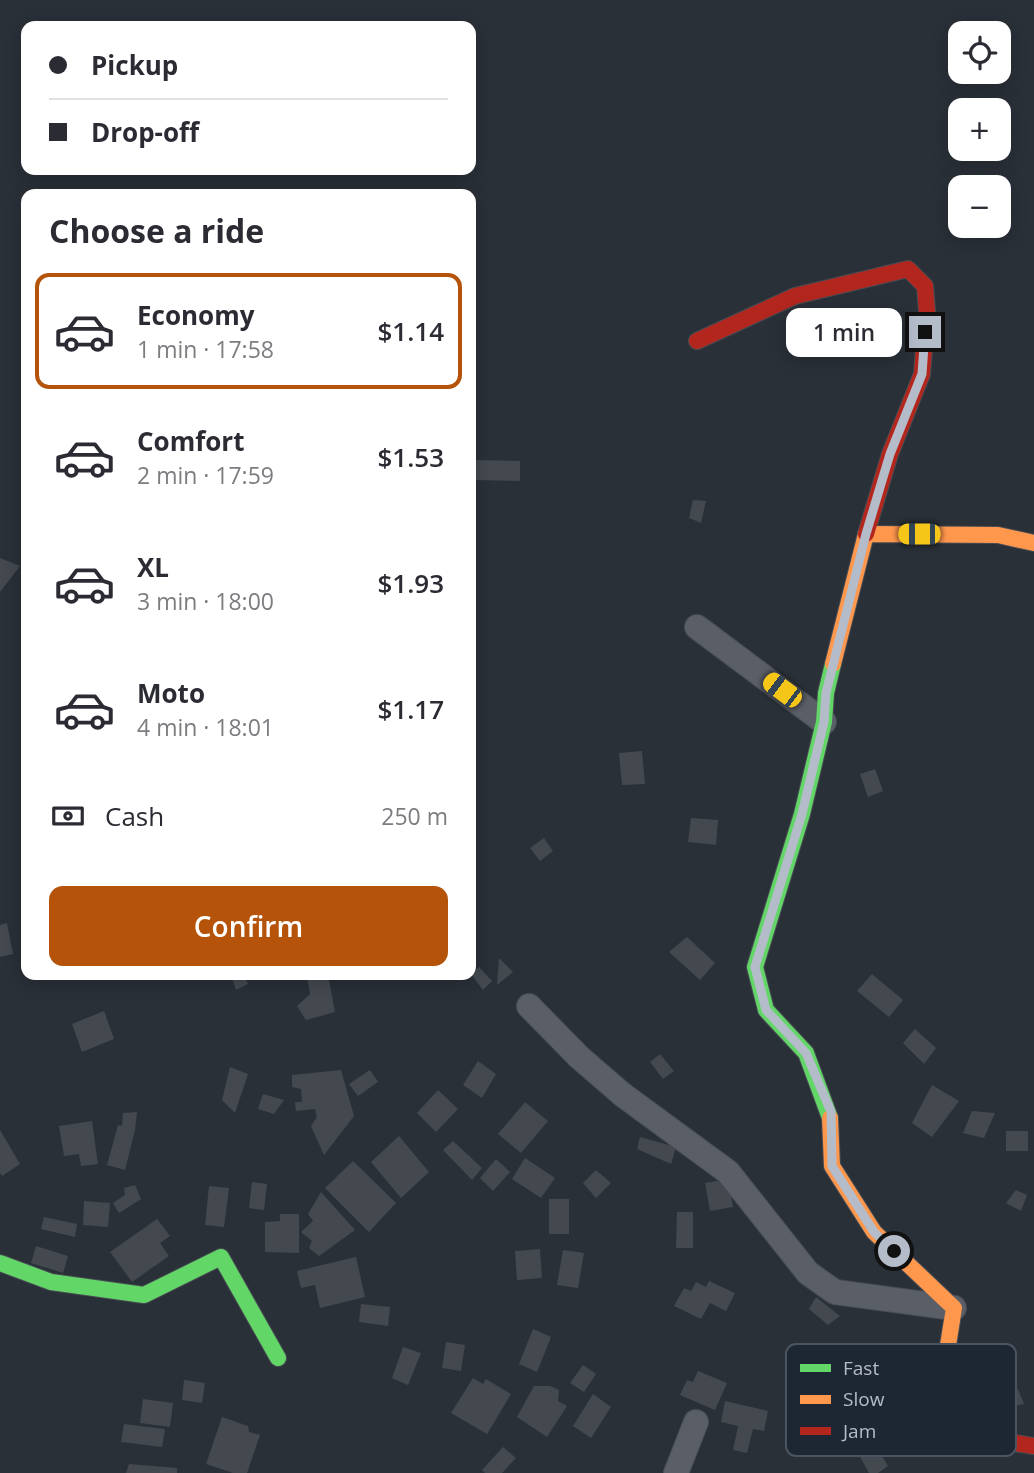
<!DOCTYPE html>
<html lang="en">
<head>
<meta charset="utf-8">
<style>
	body { margin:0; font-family:"Open Sans",sans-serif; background:#f7f7f7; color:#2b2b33; height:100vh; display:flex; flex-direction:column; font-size:26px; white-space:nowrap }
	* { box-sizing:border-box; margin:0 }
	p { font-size:23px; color:#7c7c81 }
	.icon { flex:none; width:38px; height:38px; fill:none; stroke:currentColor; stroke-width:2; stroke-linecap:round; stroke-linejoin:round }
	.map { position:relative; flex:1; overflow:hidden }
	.drawer { position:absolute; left:21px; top:189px; width:455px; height:791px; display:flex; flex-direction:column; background:#fff; border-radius:14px; box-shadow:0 4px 18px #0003 }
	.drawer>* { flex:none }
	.hud { position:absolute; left:21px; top:21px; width:455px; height:154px; border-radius:14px; box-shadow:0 4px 18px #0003; display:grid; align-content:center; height:154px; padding:0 28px; background:#fff }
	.controls { position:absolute; left:948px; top:21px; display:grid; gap:14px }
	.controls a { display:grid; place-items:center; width:63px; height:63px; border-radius:14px; background:#fff; box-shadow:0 4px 18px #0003; font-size:35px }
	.end { position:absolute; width:32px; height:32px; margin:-16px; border:9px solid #b4bcc9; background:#111; box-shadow:0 0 0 4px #111 }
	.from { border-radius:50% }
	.bubble { position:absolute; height:49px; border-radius:14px; background:#fff; box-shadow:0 4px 18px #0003; font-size:23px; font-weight:600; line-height:49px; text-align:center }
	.car { position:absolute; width:21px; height:42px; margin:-21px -10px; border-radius:9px; box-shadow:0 0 5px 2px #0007; background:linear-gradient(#f5c518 24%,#345 0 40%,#f5c518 0 76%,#345 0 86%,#f5c518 0) }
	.hud b { display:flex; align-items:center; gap:24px; height:66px; font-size:26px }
	.hud b+b { border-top:2px solid #e1e1e2 }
	.hud i { width:18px; height:18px; background:#2b2b33 }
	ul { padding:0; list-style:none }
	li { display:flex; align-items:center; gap:21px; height:116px; margin:0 14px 10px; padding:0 14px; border:4px solid transparent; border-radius:14px }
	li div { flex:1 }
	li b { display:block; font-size:26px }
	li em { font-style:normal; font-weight:600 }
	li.selected { border-color:#b45309 }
	li>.icon { width:63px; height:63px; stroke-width:1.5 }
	h2 { padding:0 28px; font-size:32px; line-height:84px }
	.pay { display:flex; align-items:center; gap:18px; height:77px; padding:0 28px; font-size:26px }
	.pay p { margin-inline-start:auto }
	.cta { display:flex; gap:14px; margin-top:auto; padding:14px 28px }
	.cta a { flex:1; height:80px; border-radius:14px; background:#b45309; color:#fff; font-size:28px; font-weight:600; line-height:80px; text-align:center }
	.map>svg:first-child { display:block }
	.building { fill:#444950 }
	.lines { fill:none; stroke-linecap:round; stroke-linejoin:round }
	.street-casing { stroke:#484c53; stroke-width:26 }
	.fast-casing { stroke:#484c53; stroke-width:18 }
	.slow-casing { stroke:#484c53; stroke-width:18 }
	.jam-casing { stroke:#484c53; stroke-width:18 }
	.street { stroke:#5a5e66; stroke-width:24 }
	.fast { stroke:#63d668; stroke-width:16 }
	.slow { stroke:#ff974d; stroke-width:16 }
	.jam { stroke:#b3261e; stroke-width:16 }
	.route { stroke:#b4bcc9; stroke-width:9 }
	.key { fill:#1d2633; stroke:#4a5360; stroke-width:2 }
	.key-label { font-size:19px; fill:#b4bcc9 }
</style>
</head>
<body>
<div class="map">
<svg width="1034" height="1473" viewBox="0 0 1034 1473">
	<rect width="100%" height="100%" fill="#2a3038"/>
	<g class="building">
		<polygon points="473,460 520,461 520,481 472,480"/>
		<polygon points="693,500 706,501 701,523 689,518"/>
		<polygon points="0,558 20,566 0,592"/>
		<polygon points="642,751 645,784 622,785 619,753"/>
		<polygon points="875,769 883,791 868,797 860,774"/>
		<polygon points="691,818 718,820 716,845 688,842"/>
		<polygon points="544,838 553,851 540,861 530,848"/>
		<polygon points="7,923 13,954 0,957 0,925"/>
		<polygon points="687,937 715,963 700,980 669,952"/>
		<polygon points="499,958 513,972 497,985"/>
		<polygon points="479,967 492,981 483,990 471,974"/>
		<polygon points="872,974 903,1000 889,1017 857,991"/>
		<polygon points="231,975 244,975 248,984 236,990"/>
		<polygon points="321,975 328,975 335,1012 306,1020 297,1006 310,994 307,977"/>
		<polygon points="104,1011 114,1039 82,1052 72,1024"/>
		<polygon points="915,1029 936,1048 924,1064 903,1043"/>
		<polygon points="660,1054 674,1071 663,1079 650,1062"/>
		<polygon points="478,1061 496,1074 482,1098 463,1085"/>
		<polygon points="230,1067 248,1074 235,1113 222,1100"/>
		<polygon points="341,1070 354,1116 324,1155 311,1126 317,1117 315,1109 296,1111 295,1102 302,1102 301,1089 292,1087 292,1075"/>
		<polygon points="370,1070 378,1082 358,1096 349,1084"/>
		<polygon points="932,1085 959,1101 932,1137 912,1123"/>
		<polygon points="438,1090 458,1109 436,1132 417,1113"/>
		<polygon points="263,1094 284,1100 274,1114 258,1109"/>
		<polygon points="525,1102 548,1121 521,1153 498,1134"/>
		<polygon points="972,1111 995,1113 984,1138 963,1133"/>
		<polygon points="137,1112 135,1130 125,1170 107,1165 118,1125 122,1126 123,1113"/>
		<polygon points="92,1121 98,1164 81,1166 79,1154 64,1156 59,1126"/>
		<polygon points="0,1130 20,1164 2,1176 0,1173"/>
		<rect x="1006" y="1131" width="22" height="20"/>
		<polygon points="399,1136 429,1172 401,1198 371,1162"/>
		<polygon points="640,1137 676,1147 671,1164 637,1149"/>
		<polygon points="453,1141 482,1168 472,1180 443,1150"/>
		<polygon points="525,1158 555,1178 541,1198 512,1179"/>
		<polygon points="496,1159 510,1172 493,1191 480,1178"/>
		<polygon points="353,1161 396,1203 369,1232 325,1188"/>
		<polygon points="596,1170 611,1183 596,1198 583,1183"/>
		<polygon points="728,1179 733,1207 710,1211 705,1183"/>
		<polygon points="252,1182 267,1184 264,1210 249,1208"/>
		<polygon points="135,1185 141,1199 119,1213 113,1203 125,1195 124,1188"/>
		<polygon points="209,1186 229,1188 224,1227 205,1225"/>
		<polygon points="1016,1190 1027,1195 1021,1211 1006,1203"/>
		<polygon points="321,1192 355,1230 319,1256 309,1248 312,1241 301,1232 313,1221 308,1214"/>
		<rect x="549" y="1199" width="20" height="35"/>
		<polygon points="84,1201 110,1203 108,1227 83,1225"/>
		<polygon points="677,1212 693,1212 693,1248 676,1248"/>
		<polygon points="280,1214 299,1214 299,1253 265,1252 265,1222 280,1221"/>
		<polygon points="44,1217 77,1224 75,1237 41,1229"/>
		<polygon points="157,1219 170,1236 160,1243 169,1256 132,1282 110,1252"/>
		<polygon points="36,1246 68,1256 63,1273 31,1263"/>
		<polygon points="540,1249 542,1278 517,1280 515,1251"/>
		<polygon points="563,1250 584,1253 578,1288 557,1285"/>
		<polygon points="356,1257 365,1297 320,1308 315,1285 301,1288 297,1271"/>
		<polygon points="709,1281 735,1293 726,1311 710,1303 701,1319 674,1306 684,1288 691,1291 696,1282 706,1287"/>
		<polygon points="816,1297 840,1316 828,1325 809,1309"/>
		<polygon points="361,1304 390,1307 388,1326 359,1322"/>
		<polygon points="533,1329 551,1337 537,1372 519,1364"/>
		<polygon points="446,1342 465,1345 461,1371 442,1368"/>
		<polygon points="403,1347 421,1353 408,1385 392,1378"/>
		<polygon points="583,1365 596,1374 584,1392 570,1383"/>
		<polygon points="698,1371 727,1383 715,1410 680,1395 687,1380 693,1382"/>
		<polygon points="473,1378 483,1384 486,1379 511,1394 487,1434 451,1413"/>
		<polygon points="184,1380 205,1383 202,1403 182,1400"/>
		<polygon points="534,1386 550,1386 559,1390 558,1401 567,1406 547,1437 517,1417"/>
		<polygon points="1018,1389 1024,1404 990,1412 987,1398"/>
		<polygon points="593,1394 611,1407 591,1438 573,1426"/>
		<polygon points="143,1399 173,1403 170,1427 140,1423"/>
		<polygon points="725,1401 768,1411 764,1431 753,1429 747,1453 733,1450 738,1426 721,1422"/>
		<polygon points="222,1417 248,1426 249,1432 260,1435 247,1473 233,1473 206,1464"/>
		<polygon points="124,1424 165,1429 162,1447 121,1442"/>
		<polygon points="869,1435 888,1466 878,1473 869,1473 854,1446"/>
		<polygon points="503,1447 516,1458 502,1473 485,1473 482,1470"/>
		<polygon points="129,1464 177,1468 177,1473 126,1473"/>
	</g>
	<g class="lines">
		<g class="street-casing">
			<g id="street">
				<polyline points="697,627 824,722"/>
				<polyline points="529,1006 579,1057 623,1095 728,1172 808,1273 835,1292 954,1308"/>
				<polyline points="676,1473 696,1422"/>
			</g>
		</g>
		<g class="fast-casing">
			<g id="fast">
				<polyline points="830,1118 806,1053 766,1010 755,967 802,814 824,722 826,693 833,664"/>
				<polyline points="0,1263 51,1282 144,1295 221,1257 278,1358"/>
			</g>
		</g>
		<g class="slow-casing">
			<g id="slow">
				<polyline points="833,664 866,534 998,535 1034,543"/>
				<polyline points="830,1118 832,1166 874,1232 954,1308 945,1364 925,1392 924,1402"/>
			</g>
		</g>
		<g class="jam-casing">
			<g id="jam">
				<polyline points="697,341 795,296 908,269 925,286 927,311 922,374 890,454 866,534"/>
				<polyline points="924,1402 922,1418 950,1433 1034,1446"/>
			</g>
		</g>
		<use href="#street" class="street"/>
		<use href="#fast" class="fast"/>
		<use href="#slow" class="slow"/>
		<use href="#jam" class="jam"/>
	</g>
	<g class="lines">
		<polyline class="route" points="894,1251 874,1232 832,1166 831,1112 806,1053 766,1010 755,967 802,814 824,722 826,693 866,534 890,454 922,374 925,332"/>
	</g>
	<rect x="786" y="1344" width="230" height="112" rx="10" class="key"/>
	<rect x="800" y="1364" width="31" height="8" fill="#63d668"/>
	<rect x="800" y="1395" width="31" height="9" fill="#ff974d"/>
	<rect x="800" y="1427" width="31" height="8" fill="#b3261e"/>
	<g class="key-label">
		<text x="843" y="1375">Fast</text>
		<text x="843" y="1406">Slow</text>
		<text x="843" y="1438">Jam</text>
	</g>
</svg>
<div class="controls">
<a><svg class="icon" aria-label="locate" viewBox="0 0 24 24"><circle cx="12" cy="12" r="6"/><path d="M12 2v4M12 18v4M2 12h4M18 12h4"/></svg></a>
<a>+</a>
<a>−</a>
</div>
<i class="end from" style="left:894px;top:1251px"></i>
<i class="end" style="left:925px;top:332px"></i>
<div class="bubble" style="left:786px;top:308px;width:116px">1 min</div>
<i class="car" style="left:919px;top:534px;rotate:270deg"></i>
<i class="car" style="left:782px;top:690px;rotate:307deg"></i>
<div class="hud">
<b><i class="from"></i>Pickup</b>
<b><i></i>Drop-off</b>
</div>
<section class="drawer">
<h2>Choose a ride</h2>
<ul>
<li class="selected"><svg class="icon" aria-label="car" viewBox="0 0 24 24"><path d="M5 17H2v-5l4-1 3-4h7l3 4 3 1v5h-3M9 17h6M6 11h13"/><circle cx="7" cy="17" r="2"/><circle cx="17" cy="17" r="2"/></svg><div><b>Economy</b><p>1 min · 17:58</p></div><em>$1.14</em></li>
<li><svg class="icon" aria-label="car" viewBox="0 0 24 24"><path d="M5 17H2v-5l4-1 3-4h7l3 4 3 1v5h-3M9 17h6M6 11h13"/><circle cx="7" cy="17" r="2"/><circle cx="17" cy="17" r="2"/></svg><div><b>Comfort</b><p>2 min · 17:59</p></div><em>$1.53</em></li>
<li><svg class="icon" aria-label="car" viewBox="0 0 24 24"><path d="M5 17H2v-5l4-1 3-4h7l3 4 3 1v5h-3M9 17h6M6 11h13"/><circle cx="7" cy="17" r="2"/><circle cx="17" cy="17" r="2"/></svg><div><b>XL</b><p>3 min · 18:00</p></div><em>$1.93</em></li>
<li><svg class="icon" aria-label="car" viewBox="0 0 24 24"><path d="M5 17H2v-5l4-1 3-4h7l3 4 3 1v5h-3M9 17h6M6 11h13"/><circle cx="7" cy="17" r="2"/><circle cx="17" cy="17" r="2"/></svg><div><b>Moto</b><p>4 min · 18:01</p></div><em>$1.17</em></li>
</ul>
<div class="pay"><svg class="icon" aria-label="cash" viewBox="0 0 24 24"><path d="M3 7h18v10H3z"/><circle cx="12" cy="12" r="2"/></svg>Cash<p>250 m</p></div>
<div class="cta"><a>Confirm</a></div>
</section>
</div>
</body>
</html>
